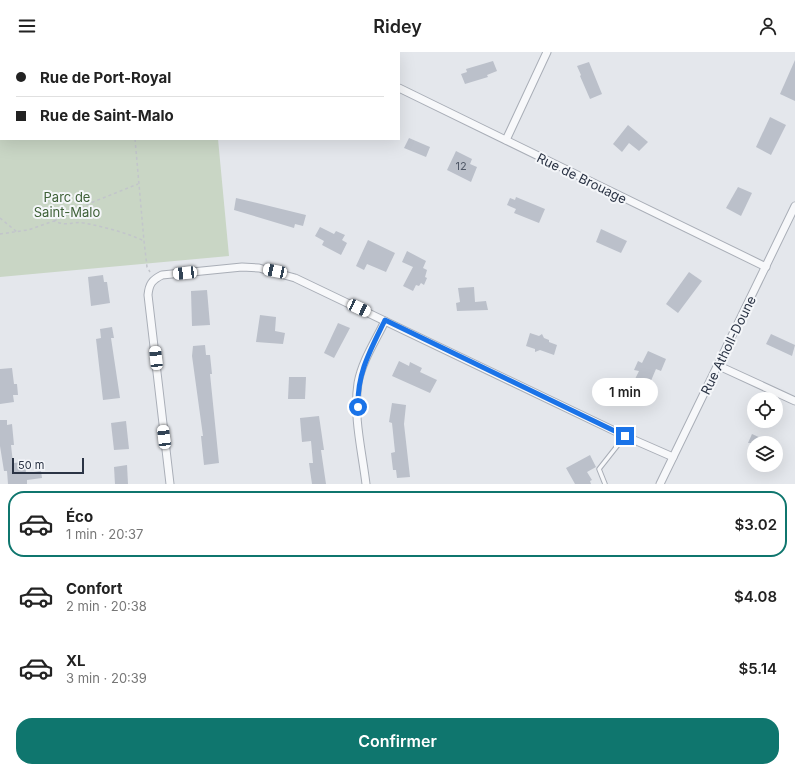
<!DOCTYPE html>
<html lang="fr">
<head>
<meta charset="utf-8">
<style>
	body { margin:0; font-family:Inter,sans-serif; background:#f2f2f2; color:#222; height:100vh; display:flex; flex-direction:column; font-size:15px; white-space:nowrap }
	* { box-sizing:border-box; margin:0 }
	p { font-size:13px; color:#767676 }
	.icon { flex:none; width:22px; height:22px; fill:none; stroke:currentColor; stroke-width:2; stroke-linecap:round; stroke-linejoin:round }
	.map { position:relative; height:432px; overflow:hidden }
	.details { display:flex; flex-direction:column; background:#fff; flex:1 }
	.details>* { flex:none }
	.guide { position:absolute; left:0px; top:0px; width:400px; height:88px; box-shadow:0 4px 16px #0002; display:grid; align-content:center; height:88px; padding:0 16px; background:#fff }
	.controls { position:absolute; left:747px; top:340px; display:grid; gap:8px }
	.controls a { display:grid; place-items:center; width:36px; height:36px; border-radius:50%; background:#fff; box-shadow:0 4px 16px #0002; font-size:20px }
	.scale { position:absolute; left:12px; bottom:10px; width:72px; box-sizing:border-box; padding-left:4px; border:2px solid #2b3445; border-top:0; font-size:11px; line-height:14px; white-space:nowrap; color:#2b3445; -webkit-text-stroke:3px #f4f6f9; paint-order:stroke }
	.end { position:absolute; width:18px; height:18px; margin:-9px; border:5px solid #1a73e8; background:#fff; box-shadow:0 0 0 2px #fff }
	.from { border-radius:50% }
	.bubble { position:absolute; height:28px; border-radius:14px; background:#fff; box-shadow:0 4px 16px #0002; font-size:13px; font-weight:600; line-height:28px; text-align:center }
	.car { position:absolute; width:12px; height:24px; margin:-12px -6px; border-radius:5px; box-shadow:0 0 3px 1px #0007; background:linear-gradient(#fff 24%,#345 0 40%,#fff 0 76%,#345 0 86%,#fff 0) }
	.guide b { display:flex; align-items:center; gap:14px; height:38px; font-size:15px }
	.guide b+b { border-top:1px solid #e0e0e0 }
	.guide i { width:10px; height:10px; background:#222 }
	ul { padding:7px 0 0; list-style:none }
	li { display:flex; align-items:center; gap:12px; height:66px; margin:0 8px 6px; padding:0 8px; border:2px solid transparent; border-radius:16px }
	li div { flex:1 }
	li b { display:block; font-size:15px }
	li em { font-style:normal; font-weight:600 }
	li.on { border-color:#0f766e }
	li>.icon { width:36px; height:36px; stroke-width:1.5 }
	.button { display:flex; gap:8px; margin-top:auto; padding:8px 16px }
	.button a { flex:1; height:46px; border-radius:16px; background:#0f766e; color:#fff; font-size:16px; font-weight:600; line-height:46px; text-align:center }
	header { display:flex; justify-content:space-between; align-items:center; height:52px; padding:0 16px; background:#fff; font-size:18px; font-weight:600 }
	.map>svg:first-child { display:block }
	.green { fill:#c9d6c5 }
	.building { fill:#bbc0ca }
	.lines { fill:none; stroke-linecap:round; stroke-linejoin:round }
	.lane-casing { stroke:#a9aeb7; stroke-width:5.5 }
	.street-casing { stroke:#a9aeb7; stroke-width:9 }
	.path { stroke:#c2c5cb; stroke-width:1.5; stroke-dasharray:3 3; stroke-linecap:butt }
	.lane { stroke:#f7f8fa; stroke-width:3.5 }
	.street { stroke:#f7f8fa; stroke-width:7 }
	.route { stroke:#1a73e8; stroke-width:5 }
	.labels { text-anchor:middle; stroke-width:4; stroke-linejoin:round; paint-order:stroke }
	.number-label { font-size:11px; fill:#4f5766 }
	.street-label { font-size:13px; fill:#2b3445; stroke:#f4f6f9 }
	.park-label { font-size:13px; fill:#3f6138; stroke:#f4f6f9 }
</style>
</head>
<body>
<header><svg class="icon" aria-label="menu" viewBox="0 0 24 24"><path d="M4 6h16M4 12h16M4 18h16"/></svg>Ridey<svg class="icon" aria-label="person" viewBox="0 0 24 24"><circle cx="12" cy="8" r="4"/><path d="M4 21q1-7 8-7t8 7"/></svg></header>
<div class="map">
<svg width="795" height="432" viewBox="0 0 795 432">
	<rect width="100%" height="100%" fill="#e4e7ec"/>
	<polygon class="green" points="0,72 1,87 218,87 229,204 0,225"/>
	<g class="building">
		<polygon points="795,8 795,49 780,42"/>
		<polygon points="493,9 497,19 487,23 488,25 465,32 461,22 467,20 466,17"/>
		<polygon points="589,10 602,42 590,47 580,24 581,23 577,14"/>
		<polygon points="770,65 786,73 771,103 756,95"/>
		<polygon points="628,73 648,90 639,99 629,91 622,100 613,92"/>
		<polygon points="409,86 430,95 426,105 404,96"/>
		<polygon points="456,99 472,107 470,112 477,115 471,130 447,118"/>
		<polygon points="738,135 752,141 741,164 726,156"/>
		<polygon points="516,145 545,157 539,171 514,161 516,157 507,153 510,146 515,148"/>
		<polygon points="236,146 306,163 303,174 295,172 294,176 234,158"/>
		<polygon points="320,175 334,182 336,179 345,183 342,188 347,191 341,203 322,193 324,189 315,184"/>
		<polygon points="601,177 627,189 621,201 596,190"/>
		<polygon points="368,188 395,201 386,220 367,212 364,218 356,214"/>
		<polygon points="407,199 426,209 423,216 427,218 425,225 427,226 424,233 421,231 419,234 416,233 413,239 403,234 413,215 402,210"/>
		<polygon points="689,220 702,229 678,261 666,252"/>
		<polygon points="103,223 104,230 107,230 110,251 91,254 88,225"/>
		<polygon points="474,235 475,250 486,249 488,258 457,259 456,251 460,250 458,236"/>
		<polygon points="207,238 210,273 192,274 191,239"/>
		<polygon points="260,263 276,265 275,279 285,281 283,292 256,290"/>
		<polygon points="338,271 350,276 334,306 324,301"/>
		<polygon points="112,275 114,286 111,286 120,346 103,348 96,287 101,286 100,277"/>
		<polygon points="530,281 539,284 542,282 544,286 549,288 549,290 557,293 554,303 540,298 535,300 535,297 526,294"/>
		<polygon points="771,282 795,293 792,304 766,292"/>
		<polygon points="205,293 206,303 210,303 212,322 210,322 219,411 204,413 201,384 203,384 192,304 193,294"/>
		<polygon points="648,299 666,307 661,319 656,317 650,331 653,332 648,344 637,339 639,334 633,331 639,319 634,318 638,309 642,311"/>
		<polygon points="399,309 409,314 410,310 422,316 420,320 437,328 430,341 392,324"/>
		<polygon points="12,316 14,332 17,332 18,343 13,343 14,350 0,352 0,317"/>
		<polygon points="289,325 306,325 305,347 288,347"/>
		<polygon points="392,351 406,353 404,372 410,425 397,426 396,418 393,418 391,401 395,400 392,371 389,370"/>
		<polygon points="319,364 324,398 321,398 326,432 312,432 309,411 313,411 311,389 302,390 300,366"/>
		<polygon points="0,368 7,368 7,373 12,372 14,393 11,393 13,411 25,410 26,421 41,419 42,426 27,428 27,432 8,432 7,419 4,419 0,394"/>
		<polygon points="126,369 129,397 114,398 111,371"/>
		<polygon points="752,382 772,391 748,391"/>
		<polygon points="590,403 596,415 587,420 592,428 590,429 591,432 575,432 566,416"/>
		<polygon points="127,413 128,432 115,432 114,415"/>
	</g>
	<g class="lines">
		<g class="lane-casing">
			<polyline id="lane" points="605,432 599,417 625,384"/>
		</g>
		<g class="street-casing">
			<g id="street">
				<polyline points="128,0 128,1"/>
				<polyline points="326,0 326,1"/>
				<polyline points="399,36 766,215"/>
				<polyline points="506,88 547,0"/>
				<polyline points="719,314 795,349"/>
				<path d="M170 432 148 243C149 232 152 228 162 223L242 215 259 216 295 226 625 384 673 405"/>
				<path d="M366 432C362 399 353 364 358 331 362 309 376 288 385 269"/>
				<polyline points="660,432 795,154"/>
			</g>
		</g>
		<g class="path">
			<polyline points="135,87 144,189 147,215 150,220"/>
			<polyline points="0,166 17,180"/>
			<polyline points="54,169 93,150 138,132"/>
			<path d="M0 182 28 178 54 169C69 175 71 169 84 171 104 175 125 180 144 189"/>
		</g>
		<use href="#lane" class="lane"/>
		<use href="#street" class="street"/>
	</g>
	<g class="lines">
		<path class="route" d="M358 355C357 321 370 299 385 268L625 384"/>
	</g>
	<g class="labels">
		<g class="number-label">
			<text x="461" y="118">12</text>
		</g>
		<g class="street-label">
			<text transform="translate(582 126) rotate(26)" y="5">Rue de Brouage</text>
			<text transform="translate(728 293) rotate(-64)" y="5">Rue Atholl-Doune</text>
		</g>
		<g class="park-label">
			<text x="67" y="150">Parc de<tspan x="67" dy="15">Saint-Malo</tspan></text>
		</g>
	</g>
</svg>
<div class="controls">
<a><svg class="icon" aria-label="locate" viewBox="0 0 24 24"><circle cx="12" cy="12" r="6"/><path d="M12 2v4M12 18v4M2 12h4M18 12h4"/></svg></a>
<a><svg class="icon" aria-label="layers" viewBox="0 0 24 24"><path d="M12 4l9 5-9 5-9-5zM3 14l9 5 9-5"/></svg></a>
</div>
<div class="scale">50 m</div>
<i class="end from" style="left:358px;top:355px"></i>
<i class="end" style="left:625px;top:384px"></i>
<div class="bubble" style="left:592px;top:326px;width:66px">1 min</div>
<i class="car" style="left:275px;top:219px;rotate:282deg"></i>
<i class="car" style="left:185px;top:221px;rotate:264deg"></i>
<i class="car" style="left:359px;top:256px;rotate:115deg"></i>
<i class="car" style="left:156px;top:306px;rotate:354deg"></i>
<i class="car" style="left:164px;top:385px;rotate:353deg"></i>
<div class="guide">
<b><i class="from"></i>Rue de Port-Royal</b>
<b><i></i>Rue de Saint-Malo</b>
</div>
</div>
<section class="details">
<ul>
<li class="on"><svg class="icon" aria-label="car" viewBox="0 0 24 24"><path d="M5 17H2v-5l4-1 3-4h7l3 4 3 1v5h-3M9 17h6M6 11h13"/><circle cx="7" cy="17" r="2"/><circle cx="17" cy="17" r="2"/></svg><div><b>Éco</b><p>1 min · 20:37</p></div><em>$3.02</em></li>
<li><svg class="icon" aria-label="car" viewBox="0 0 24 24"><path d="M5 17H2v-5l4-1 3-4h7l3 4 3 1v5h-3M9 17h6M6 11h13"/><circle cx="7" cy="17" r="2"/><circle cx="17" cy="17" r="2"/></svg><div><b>Confort</b><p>2 min · 20:38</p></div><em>$4.08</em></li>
<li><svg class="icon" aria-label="car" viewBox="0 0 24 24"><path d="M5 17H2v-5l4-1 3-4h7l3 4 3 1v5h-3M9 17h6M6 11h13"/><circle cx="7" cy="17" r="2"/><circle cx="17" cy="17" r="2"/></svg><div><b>XL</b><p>3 min · 20:39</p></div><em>$5.14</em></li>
</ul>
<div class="button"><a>Confirmer</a></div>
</section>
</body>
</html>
